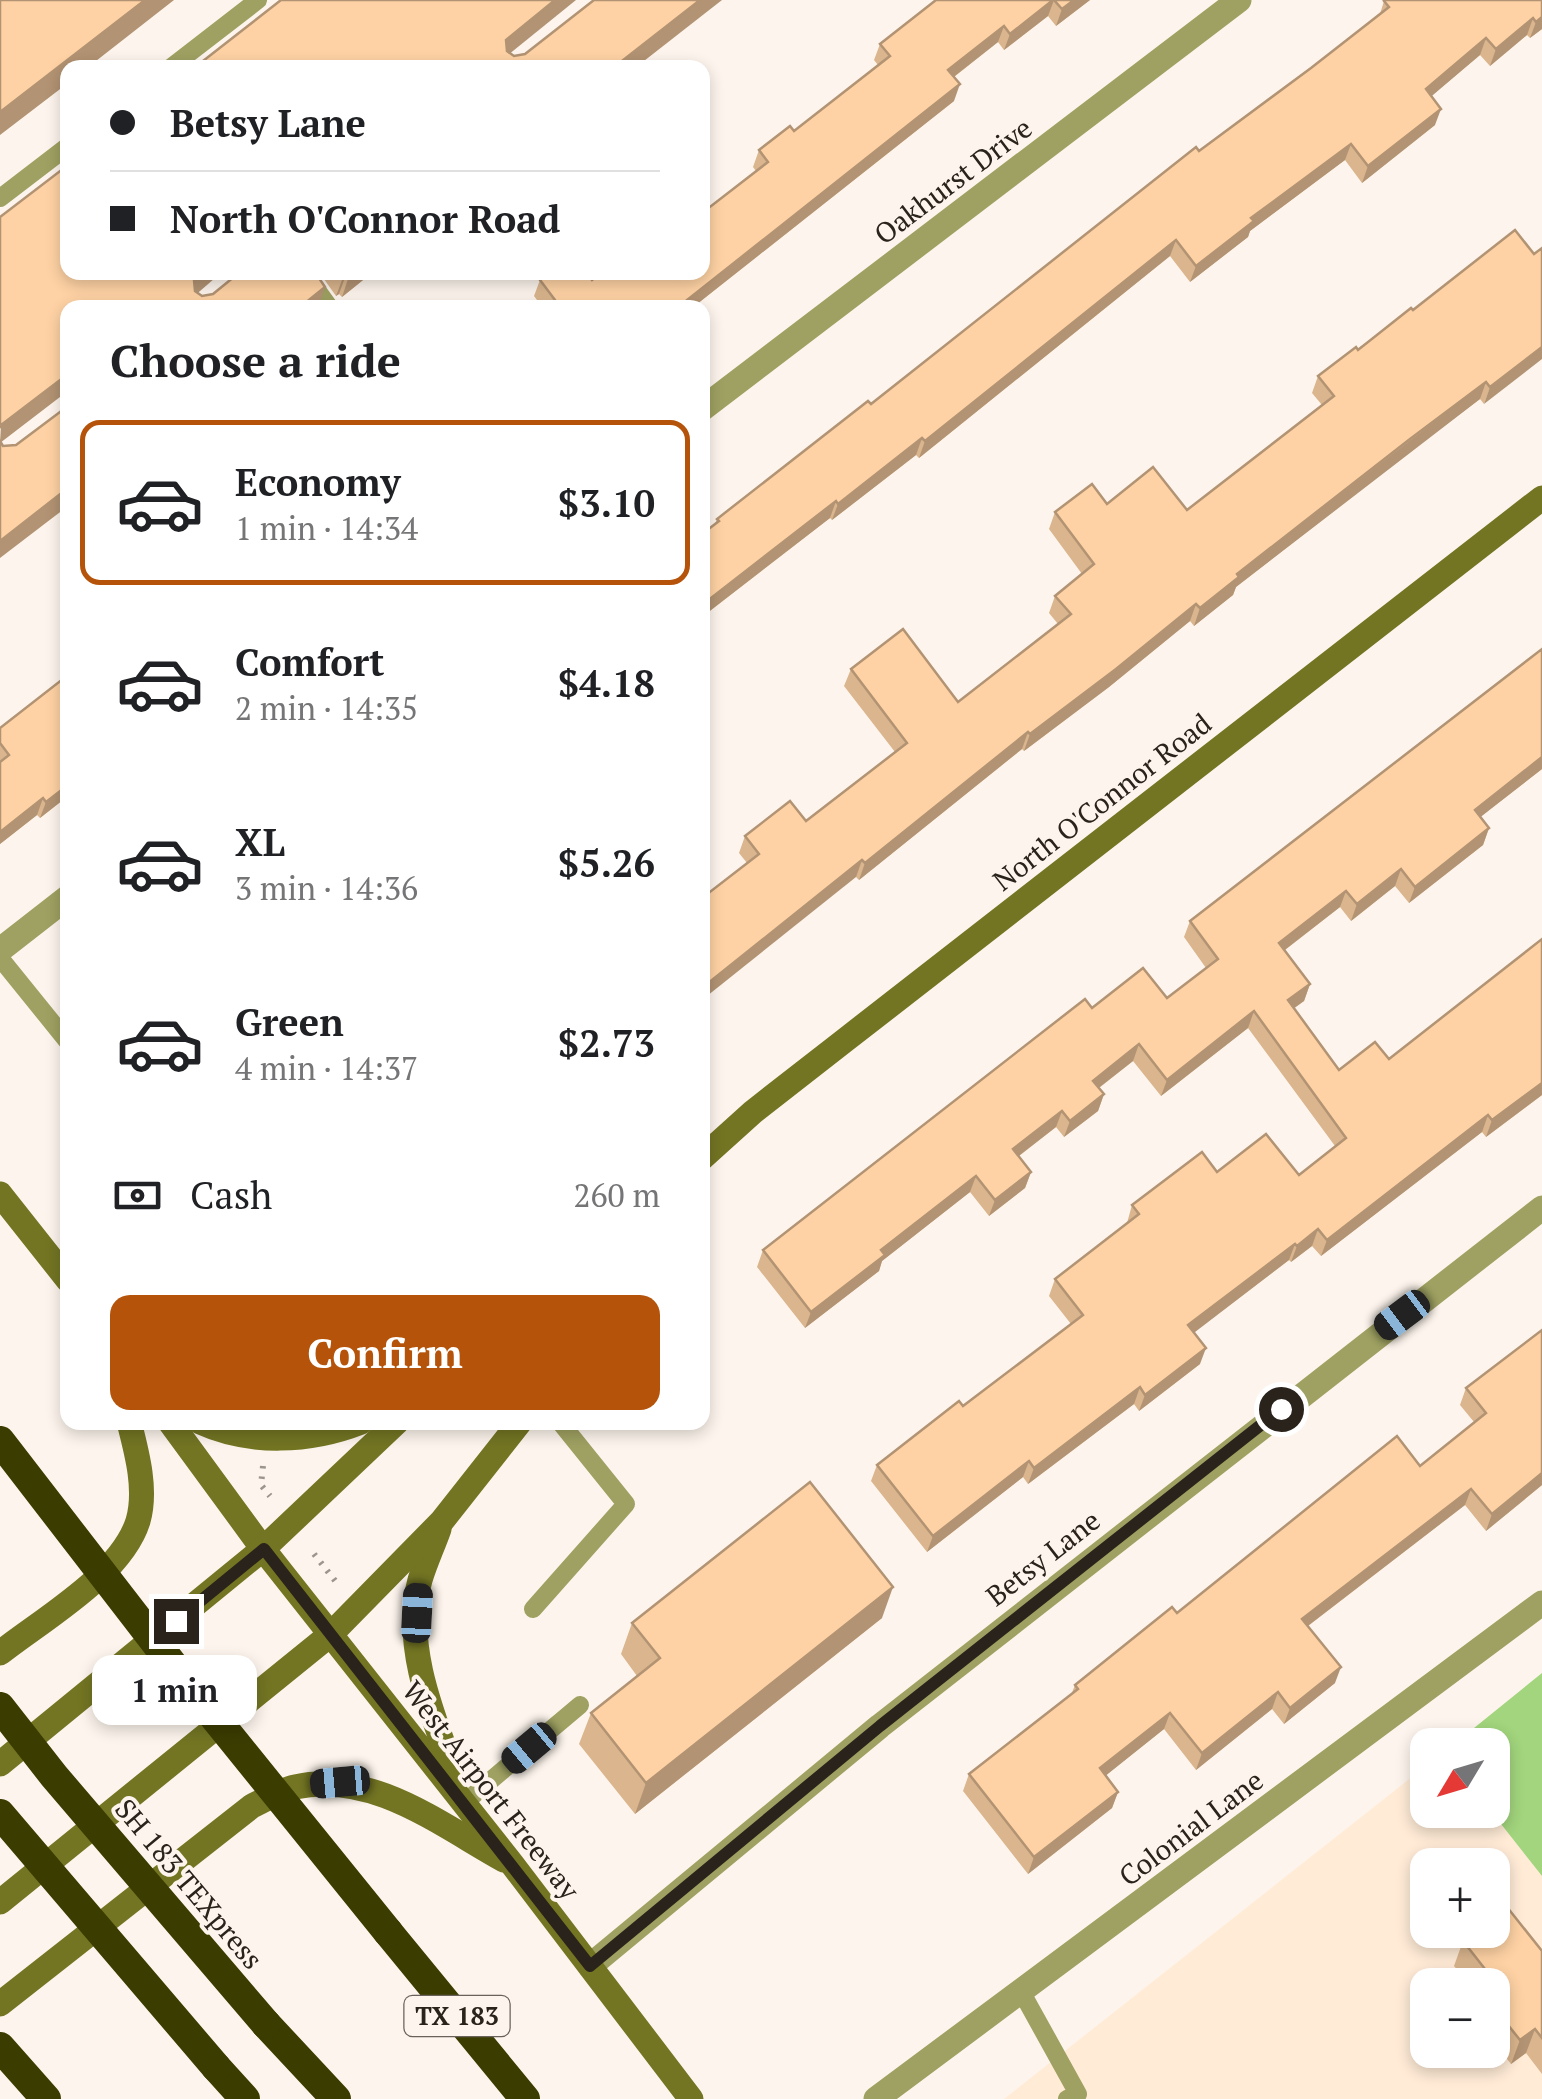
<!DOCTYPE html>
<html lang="en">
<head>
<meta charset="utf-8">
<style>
	body { margin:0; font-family:"PT Serif",serif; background:#f6f6f6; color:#202124; height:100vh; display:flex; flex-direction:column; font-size:38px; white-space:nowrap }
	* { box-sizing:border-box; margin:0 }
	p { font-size:32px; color:#757577 }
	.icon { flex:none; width:55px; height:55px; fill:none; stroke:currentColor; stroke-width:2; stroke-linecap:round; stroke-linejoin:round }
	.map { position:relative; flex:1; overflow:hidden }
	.details { position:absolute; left:60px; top:300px; width:650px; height:1130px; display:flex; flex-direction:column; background:#fff; border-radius:20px; box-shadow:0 5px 15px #0003 }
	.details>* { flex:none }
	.hud { position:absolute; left:60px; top:60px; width:650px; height:220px; border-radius:20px; box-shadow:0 5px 15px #0003; display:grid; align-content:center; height:220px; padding:0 50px; background:#fff }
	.needle { width:65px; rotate:232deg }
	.buttons { position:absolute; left:1410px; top:1728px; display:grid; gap:20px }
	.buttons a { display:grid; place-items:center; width:100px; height:100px; border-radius:20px; background:#fff; box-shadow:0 5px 15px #0003; font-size:50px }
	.end { position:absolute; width:45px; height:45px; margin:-22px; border:12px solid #2a231b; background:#fff; box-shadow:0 0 0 5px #fff }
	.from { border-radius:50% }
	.bubble { position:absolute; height:70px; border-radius:20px; background:#fff; box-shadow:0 5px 15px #0003; font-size:32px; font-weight:700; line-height:70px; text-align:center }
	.car { position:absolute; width:30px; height:60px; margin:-30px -15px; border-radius:12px; box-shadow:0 0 8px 2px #0007; background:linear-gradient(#222 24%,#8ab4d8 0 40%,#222 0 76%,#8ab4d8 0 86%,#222 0) }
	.hud b { display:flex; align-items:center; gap:35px; height:95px; font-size:38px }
	.hud b+b { border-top:2px solid #e0e0e0 }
	.hud i { width:25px; height:25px; background:#202124 }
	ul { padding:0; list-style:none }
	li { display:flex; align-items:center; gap:30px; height:165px; margin:0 20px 15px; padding:0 30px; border:5px solid transparent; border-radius:20px }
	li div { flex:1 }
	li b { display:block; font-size:38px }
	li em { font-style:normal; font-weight:700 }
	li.on { border-color:#b45309 }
	li>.icon { width:90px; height:90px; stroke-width:1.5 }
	h2 { padding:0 50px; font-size:45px; line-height:120px }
	.pay { display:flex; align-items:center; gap:25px; height:110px; padding:0 50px; font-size:38px }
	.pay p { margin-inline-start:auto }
	.primary-button { display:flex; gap:20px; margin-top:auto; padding:20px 50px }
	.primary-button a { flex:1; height:115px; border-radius:20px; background:#b45309; color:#fff; font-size:40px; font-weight:700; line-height:115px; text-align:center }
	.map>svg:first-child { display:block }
	.built { fill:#ffebd6; fill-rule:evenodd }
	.forest { fill:#a2d57d }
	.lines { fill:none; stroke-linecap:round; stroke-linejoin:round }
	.path { stroke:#9c958d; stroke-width:6; stroke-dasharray:2.5 8; stroke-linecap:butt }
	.lane { stroke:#9ea161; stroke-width:18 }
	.street { stroke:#9ea161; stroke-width:25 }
	.secondary { stroke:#737523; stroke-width:25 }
	.highway { stroke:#3b3c00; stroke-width:30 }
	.highway-bridge { stroke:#3b3c00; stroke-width:30 }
	.wall { fill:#dab58d }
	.shaded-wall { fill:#b29373 }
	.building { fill:#fed2a4; stroke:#b29373; stroke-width:2.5 }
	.route { stroke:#2a231b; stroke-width:12 }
	.labels { text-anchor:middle; stroke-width:8; stroke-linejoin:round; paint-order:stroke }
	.shield { fill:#fdf5ed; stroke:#69625a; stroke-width:2.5 }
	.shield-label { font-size:25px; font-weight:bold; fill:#2a231b }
	.street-label { font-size:28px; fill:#2a231b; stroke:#fdf5ed }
</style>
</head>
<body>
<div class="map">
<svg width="1542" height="2099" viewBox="0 0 1542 2099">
	<rect width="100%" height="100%" fill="#fdf5ed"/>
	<path class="built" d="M1427 1765 1428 1810H1490L1542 1876V2099H1004ZM1428 1865H1492V1930H1428ZM1428 1985H1492V2050H1428Z"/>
	<polygon class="forest" points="1542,1673 1542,1876 1490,1810 1492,1745 1453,1745"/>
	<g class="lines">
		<g class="path">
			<polyline points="263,1466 261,1485 270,1496"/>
			<polyline points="314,1554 340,1587"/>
		</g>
		<g class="lane">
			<polyline points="170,68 258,0"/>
			<polyline points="0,198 68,146"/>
			<polyline points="304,272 330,308"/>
			<polyline points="0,958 68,1042"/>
			<polyline points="533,1609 626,1504 560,1422"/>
			<polyline points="464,1803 580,1705"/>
			<polyline points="1021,1991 1078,2094 1067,2099"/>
		</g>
		<g class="street">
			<polyline points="702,409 1239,0"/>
			<polyline points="0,950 68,897"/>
			<polyline points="590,1966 880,1726 1542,1208"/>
			<polyline points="876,2099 1542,1603"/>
		</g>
		<g class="secondary">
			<polyline points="702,1158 753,1112 844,1041 1542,498"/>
			<polyline points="0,1194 68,1280"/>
			<polyline points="170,1422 263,1549 512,1864 691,2099"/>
			<path d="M200 1422C250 1445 310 1442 361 1422"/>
			<path d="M439 1529C433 1546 425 1563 420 1580 402 1645 434 1719 456 1779"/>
			<path d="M0 1653C43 1619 121 1575 138 1521 147 1490 137 1453 129 1422"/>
			<polyline points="0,1764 263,1549 397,1422"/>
			<polyline points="0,1902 331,1634 442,1521 520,1422"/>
			<path d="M0 2004 252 1806C265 1800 280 1790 295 1787 372 1770 439 1824 504 1860"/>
		</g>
		<g class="highway">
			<polyline points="388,1932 525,2099"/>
			<polyline points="266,2024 336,2099"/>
			<polyline points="0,2047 46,2099"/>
			<polyline points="216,2067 245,2099"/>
		</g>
		<g class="highway-bridge">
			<polyline points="0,1441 186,1682 388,1932"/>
			<polyline points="0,1707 54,1776 266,2024"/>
			<polyline points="0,1814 216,2067"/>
		</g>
	</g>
	<g class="wall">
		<polygon points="936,0 1090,0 1056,26 1048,16 1004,50 998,42 954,77 954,101 692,308 543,308 534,296 540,280 592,280 702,272 756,171 753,167 759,150 794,131 878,65 874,60 880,44"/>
		<polygon points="1542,0 1542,29 1530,38 1527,35 1490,66 1480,55 1431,96 1435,125 1362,183 1345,160 1250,231 1248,237 1190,282 1170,256 919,458 916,455 832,520 830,518 702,617 702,534 715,524 717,519 871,404 1199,151 1311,68 1380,14 1384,1"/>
		<polygon points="1542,248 1484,404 1480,399 1404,456 1236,587 1233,595 1194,626 1190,621 1109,687 1024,751 1022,749 859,880 856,877 747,863 739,853 745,836 806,821 895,752 844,686 851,669 958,702 1058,624 1049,613 1055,596 1082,574 1049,529 1055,512 1107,504 1187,510 1322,405 1312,393 1318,376 1413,310 1534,254"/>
		<polygon points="319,272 373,272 342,297 339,294 336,296"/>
		<polygon points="1542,649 1542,769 1480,817 1489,828 1483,845 1409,903 1395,886 1351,921 1340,907 1285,950 1310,984 1304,1001 1294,1008 1339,1070 1389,1059 1542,1095 1486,1137 1482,1132 1321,1256 1312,1246 1291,1262 1289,1260 1194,1332 1200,1364 1139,1411 1134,1404 1028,1484 1023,1477 927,1552 871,1481 877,1465 963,1406 1071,1324 1049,1296 1055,1279 1127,1223 1132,1205 1217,1172 1299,1175 1335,1146 1248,1028 1161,1096 1133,1061 1099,1088 1104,1094 1098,1111 1064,1137 1056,1127 1019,1156 1031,1172 1025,1188 989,1216 970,1192 882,1261 879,1271 805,1328 757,1267 763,1250 1092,1008 1167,998 1206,968 1184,937 1190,921"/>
		<polygon points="68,675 68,796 40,818 37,815 0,844 0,728"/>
		<polygon points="1542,1330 1542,1485 1486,1531 1465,1505 1308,1626 1335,1683 1284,1724 1272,1709 1196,1770 1164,1729 1106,1775 1118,1792 1112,1808 1028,1874 963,1791 969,1774 1071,1695 1075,1685 1177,1613 1420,1466 1474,1422 1460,1405 1466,1388"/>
		<polygon points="882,1618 635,1814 579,1744 591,1713 637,1676 621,1654 632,1623"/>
		<polygon points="1463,1941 1542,1951 1542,2074 1526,2053 1511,2064 1492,2040 1492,1985 1470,1985 1454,1966"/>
	</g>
	<g class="shaded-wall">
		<polygon points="145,0 174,0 87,68 68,68 68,83 0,135 0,112"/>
		<polygon points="555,0 576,0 497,64 506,40"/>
		<polygon points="700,0 722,0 635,68 613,68"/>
		<polygon points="1054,0 1048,16 1004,50 1010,34"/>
		<polygon points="1074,0 1090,0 1056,26 1062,9"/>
		<polygon points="1542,17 1542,29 1530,38 1536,22"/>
		<polygon points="1533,18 1527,35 1490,66 1496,49"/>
		<polygon points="1004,26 998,42 942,86 948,70"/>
		<polygon points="1486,38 1480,55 1420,106 1426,89"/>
		<polygon points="960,84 954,101 692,308 677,308"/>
		<polygon points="1441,109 1435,125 1362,183 1368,166"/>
		<polygon points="1351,144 1345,160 1250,231 1248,237 1190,282 1196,266 1251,218"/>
		<polygon points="1176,240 1170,256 919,458 925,441"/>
		<polygon points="203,272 222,272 185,304 194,280"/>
		<polygon points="345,272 347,272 339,294 336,296"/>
		<polygon points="373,272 342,297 350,273"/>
		<polygon points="325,287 318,308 299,308"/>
		<polygon points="1542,347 1542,359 1484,404 1490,387"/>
		<polygon points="68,374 68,396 60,397 0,443 1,425"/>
		<polygon points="1486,382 1480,399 1236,587 1233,595 1194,626 1200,608 1237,574"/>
		<polygon points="922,438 916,455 832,520 838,504"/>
		<polygon points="68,488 68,506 0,558 0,541"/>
		<polygon points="836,501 830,518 702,617 702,605"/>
		<polygon points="1196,604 1190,621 1109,687 1024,751 1030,734"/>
		<polygon points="1028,732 1022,749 859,880 865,863"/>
		<polygon points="1542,757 1542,769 1469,826 1475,810"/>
		<polygon points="68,785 68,796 40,818 46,802"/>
		<polygon points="43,798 37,815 0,844 0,832"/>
		<polygon points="1489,828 1483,845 1409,903 1415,887"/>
		<polygon points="862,860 856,877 702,1000 702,988"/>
		<polygon points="1401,869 1395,886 1351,921 1357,904"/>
		<polygon points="1346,891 1340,907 1273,959 1279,943"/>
		<polygon points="1310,984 1304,1001 1282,1017 1288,1000"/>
		<polygon points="1254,1011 1248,1028 1161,1096 1167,1080"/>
		<polygon points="1139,1044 1133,1061 1087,1097 1093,1081"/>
		<polygon points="1542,1083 1542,1095 1486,1137 1492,1120"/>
		<polygon points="1104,1094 1098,1111 1064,1137 1070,1121"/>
		<polygon points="1062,1111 1056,1127 1007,1165 1013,1149"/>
		<polygon points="1488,1115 1482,1132 1321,1256 1327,1240"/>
		<polygon points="1031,1172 1025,1188 989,1216 995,1200"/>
		<polygon points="976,1176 970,1192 882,1261 879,1271 805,1328 811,1312 881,1250"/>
		<polygon points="1318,1229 1312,1246 1291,1262 1297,1246"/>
		<polygon points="1295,1244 1289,1260 1182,1342 1188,1325"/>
		<polygon points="1206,1348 1200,1364 1139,1411 1145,1395"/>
		<polygon points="1140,1387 1134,1404 1028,1484 1034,1468"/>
		<polygon points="1029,1461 1023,1477 927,1552 933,1536"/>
		<polygon points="1542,1473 1542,1485 1486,1531 1492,1514"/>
		<polygon points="1471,1489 1465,1505 1296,1635 1302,1619"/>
		<polygon points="893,1587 882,1618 635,1814 646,1783"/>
		<polygon points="1341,1667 1335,1683 1284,1724 1290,1708"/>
		<polygon points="1278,1692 1272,1709 1196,1770 1202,1753"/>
		<polygon points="1170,1713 1164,1729 1094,1785 1100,1768"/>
		<polygon points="1118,1792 1112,1808 1028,1874 1034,1857"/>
		<polygon points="1535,2029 1526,2053 1511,2064 1520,2040"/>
	</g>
	<g class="building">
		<polygon points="0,0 145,0 0,112"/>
		<polygon points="281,0 555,0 506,40 507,51 514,56 525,54 594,0 700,0 613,68 194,68"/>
		<polygon points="936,0 1053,0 1010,34 1004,26 948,70 960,84 677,308 561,308 540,280 550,272 586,272 592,280 602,272 702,272 702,213 768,162 759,150 790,126 794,131 890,56 880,44"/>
		<polygon points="1054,0 1074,0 1062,9"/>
		<polygon points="1386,0 1542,0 1542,17 1536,22 1533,18 1496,49 1486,38 1426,89 1441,109 1368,166 1351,144 1251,218 1254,221 1196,266 1176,240 925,441 922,438 838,504 836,501 702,605 702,534 719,521 717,519 868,401 871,404 1196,147 1199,151 1311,68 1389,7 1384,1"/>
		<polygon points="68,165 68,272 203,272 194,280 195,291 202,296 213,294 240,272 315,272 325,287 299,308 68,308 68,374 1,425 0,428 0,217"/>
		<polygon points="1515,230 1534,254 1542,248 1542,347 1490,387 1486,382 1410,439 1237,574 1239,577 1200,608 1196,604 1116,669 1030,734 1028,732 865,863 862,860 702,988 702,898 759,854 745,836 790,801 806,821 907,743 851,669 903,629 958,702 1071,614 1055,596 1094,564 1055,512 1092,484 1107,504 1153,467 1187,510 1334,396 1318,376 1356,347 1358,350 1411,308 1413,310"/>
		<polygon points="68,406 68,488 0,541 0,441 3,446 16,445"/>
		<polygon points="1542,649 1542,757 1475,810 1489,828 1415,887 1401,869 1357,904 1346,891 1279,943 1310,984 1288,1000 1339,1070 1375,1042 1389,1059 1542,939 1542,1083 1492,1120 1488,1115 1327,1240 1318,1229 1297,1246 1295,1244 1188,1325 1206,1348 1145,1395 1140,1387 1034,1468 1029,1461 933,1536 877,1465 959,1401 963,1406 1083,1315 1055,1279 1139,1214 1132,1205 1202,1152 1217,1172 1266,1134 1299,1175 1346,1138 1254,1011 1167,1080 1139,1044 1093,1081 1104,1094 1070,1121 1062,1111 1013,1149 1031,1172 995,1200 976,1176 881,1250 885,1255 811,1312 763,1250 1085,999 1092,1008 1143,968 1167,998 1218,959 1190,921"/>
		<polygon points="68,675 68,785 46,802 43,798 0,832 0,762 9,755 0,743 0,728"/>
		<polygon points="1542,1330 1542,1473 1492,1514 1471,1489 1302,1619 1341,1667 1290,1708 1278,1692 1202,1753 1170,1713 1100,1768 1118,1792 1034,1857 969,1774 1078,1689 1075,1685 1172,1607 1177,1613 1397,1436 1420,1466 1486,1413 1466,1388"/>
		<polygon points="810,1482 893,1587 646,1783 591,1713 660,1658 632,1623"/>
		<polygon points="1507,1907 1542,1951 1542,2038 1535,2029 1520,2040 1492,2005 1492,1985 1477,1985 1472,1979 1485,1969 1463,1941 1478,1930 1492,1930 1492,1918"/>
	</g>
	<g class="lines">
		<polyline class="route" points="176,1621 264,1549 590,1966 880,1726 1281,1409"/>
	</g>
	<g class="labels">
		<rect class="shield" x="404.5" y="1996" width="105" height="40" rx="8"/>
		<g class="shield-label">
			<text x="457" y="2025">TX 183</text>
		</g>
		<g class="street-label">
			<text transform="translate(953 181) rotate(-37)" y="10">Oakhurst Drive</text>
			<text transform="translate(1102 802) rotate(-38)" y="10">North O'Connor Road</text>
			<text transform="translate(1043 1558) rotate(-38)" y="10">Betsy Lane</text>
			<text transform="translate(491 1790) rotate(52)" y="10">West Airport Freeway</text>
			<text transform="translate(1191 1828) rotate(-37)" y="10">Colonial Lane</text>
			<text transform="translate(189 1884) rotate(50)" y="10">SH 183 TEXpress</text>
		</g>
	</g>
</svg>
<div class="buttons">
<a><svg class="needle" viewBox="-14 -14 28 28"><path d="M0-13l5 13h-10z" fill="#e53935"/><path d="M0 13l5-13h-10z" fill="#757577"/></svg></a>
<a>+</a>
<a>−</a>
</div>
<i class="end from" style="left:1281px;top:1409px"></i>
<i class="end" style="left:176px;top:1621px"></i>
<div class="bubble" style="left:92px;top:1655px;width:165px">1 min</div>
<i class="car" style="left:1402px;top:1315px;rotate:233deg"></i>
<i class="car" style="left:417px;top:1613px;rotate:3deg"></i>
<i class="car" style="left:529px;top:1748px;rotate:230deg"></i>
<i class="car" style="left:340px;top:1782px;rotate:265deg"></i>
<div class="hud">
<b><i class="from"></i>Betsy Lane</b>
<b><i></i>North O'Connor Road</b>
</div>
<section class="details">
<h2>Choose a ride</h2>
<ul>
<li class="on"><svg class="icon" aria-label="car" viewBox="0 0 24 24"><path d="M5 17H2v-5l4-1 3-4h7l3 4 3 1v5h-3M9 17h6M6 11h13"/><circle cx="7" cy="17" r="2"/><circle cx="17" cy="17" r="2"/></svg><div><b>Economy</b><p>1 min · 14:34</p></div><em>$3.10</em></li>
<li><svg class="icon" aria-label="car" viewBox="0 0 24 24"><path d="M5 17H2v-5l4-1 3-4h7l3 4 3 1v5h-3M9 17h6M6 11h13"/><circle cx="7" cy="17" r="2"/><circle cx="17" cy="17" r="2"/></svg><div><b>Comfort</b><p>2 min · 14:35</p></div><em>$4.18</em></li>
<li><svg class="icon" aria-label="car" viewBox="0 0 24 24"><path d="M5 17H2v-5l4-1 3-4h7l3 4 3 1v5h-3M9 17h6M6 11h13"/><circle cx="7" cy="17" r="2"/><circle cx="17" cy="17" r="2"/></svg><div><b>XL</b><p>3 min · 14:36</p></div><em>$5.26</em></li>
<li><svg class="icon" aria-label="car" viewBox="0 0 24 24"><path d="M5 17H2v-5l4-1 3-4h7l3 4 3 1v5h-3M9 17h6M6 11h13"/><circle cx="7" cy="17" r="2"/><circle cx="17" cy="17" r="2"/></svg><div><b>Green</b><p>4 min · 14:37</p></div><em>$2.73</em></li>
</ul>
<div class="pay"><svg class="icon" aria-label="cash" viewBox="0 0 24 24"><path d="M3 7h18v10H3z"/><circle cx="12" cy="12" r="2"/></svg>Cash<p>260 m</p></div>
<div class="primary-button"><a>Confirm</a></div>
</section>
</div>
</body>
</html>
